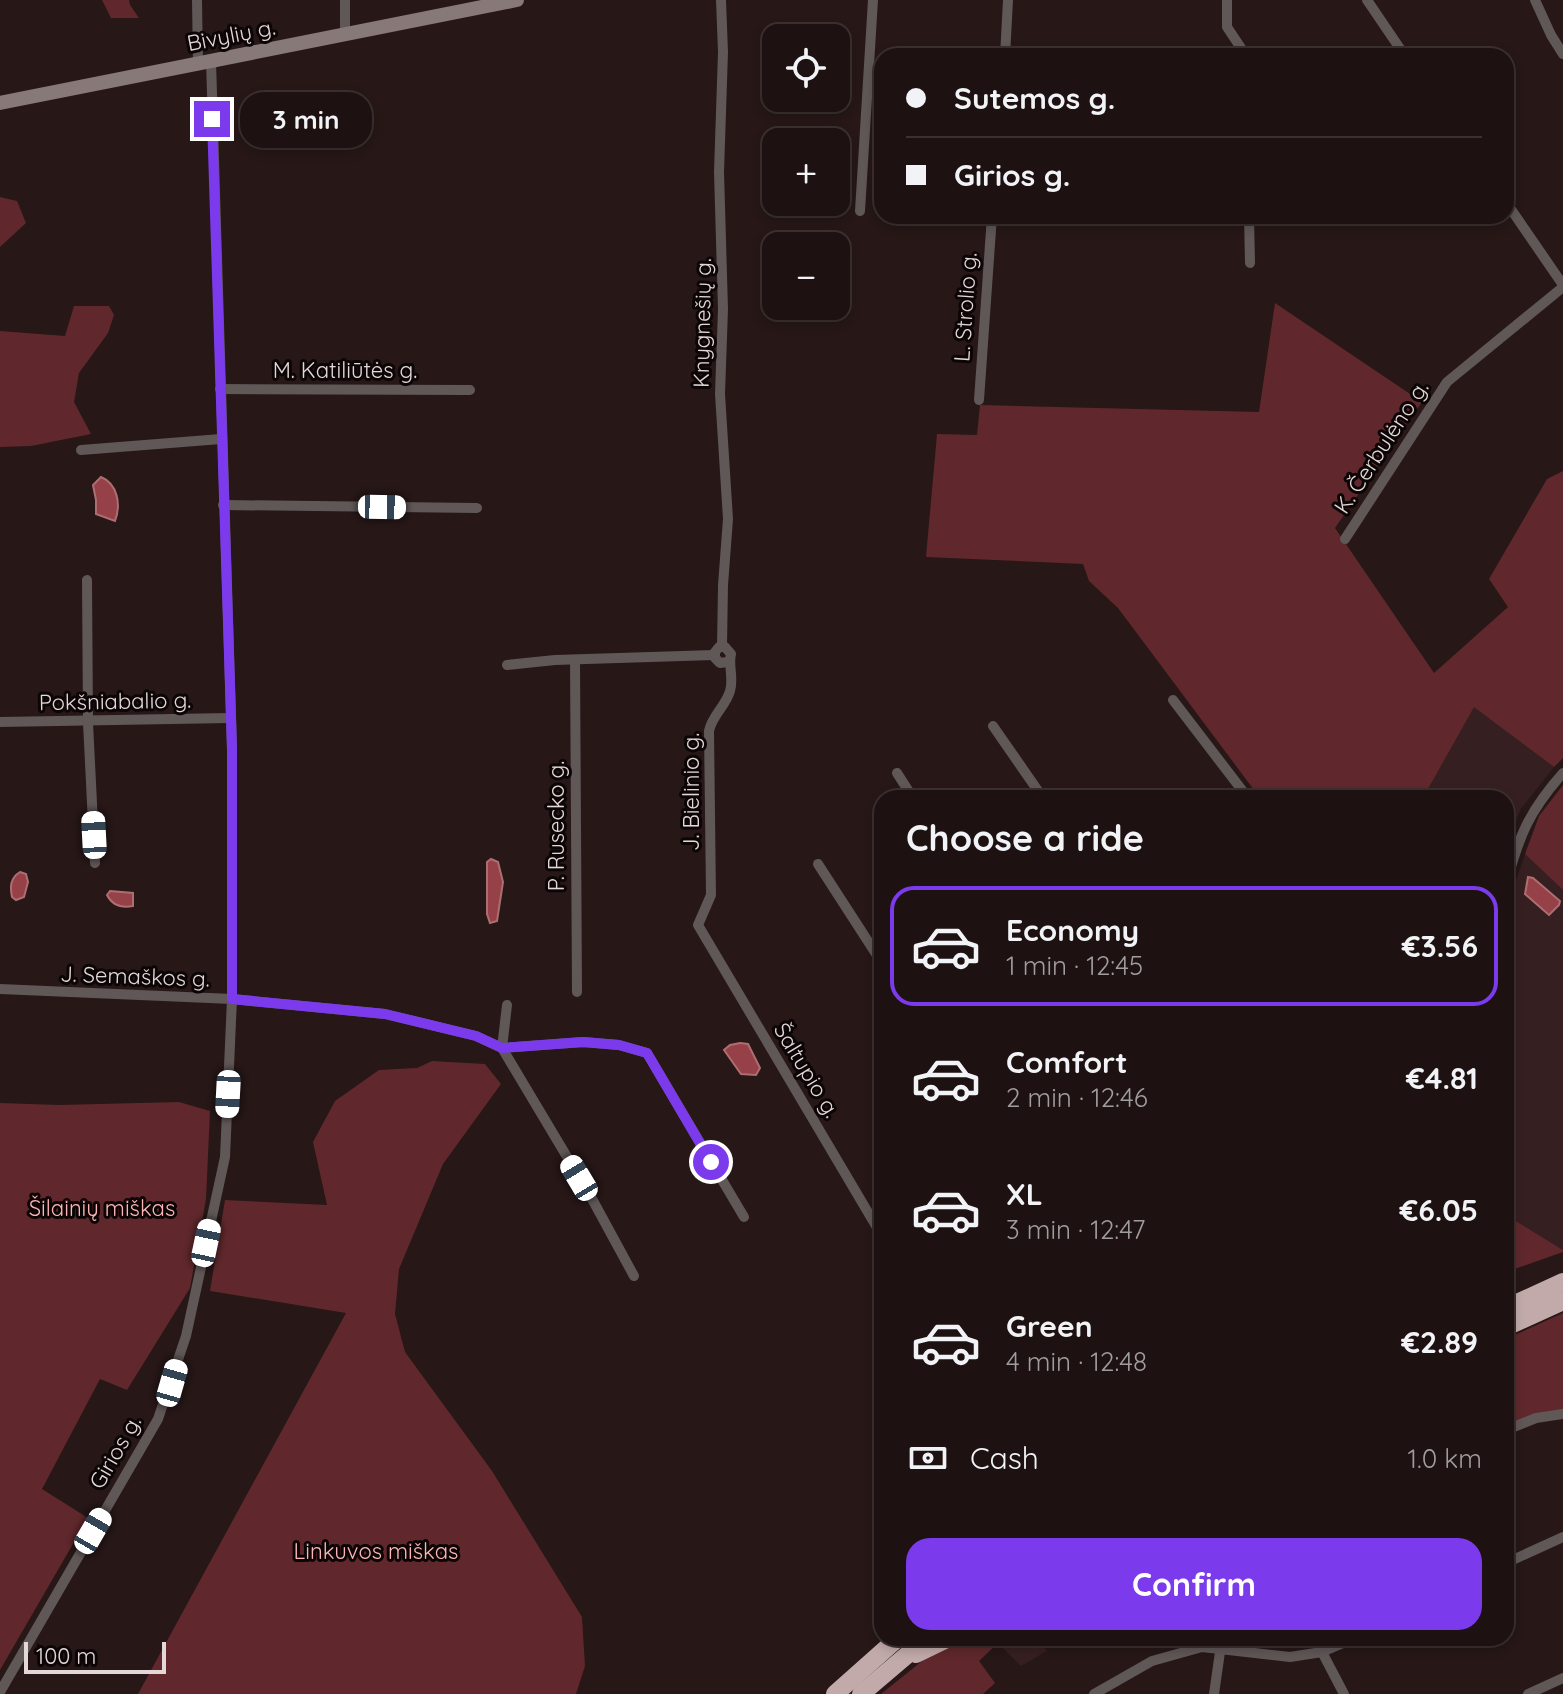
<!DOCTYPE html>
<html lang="en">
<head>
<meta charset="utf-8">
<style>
	body { margin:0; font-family:Quicksand,sans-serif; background:#2a1f1f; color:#f1f3f6; height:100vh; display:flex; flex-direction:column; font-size:30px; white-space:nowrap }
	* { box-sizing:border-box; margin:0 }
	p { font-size:26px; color:#a09d9f }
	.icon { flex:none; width:44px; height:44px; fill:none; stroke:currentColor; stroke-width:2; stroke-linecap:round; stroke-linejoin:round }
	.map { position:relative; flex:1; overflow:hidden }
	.drawer { position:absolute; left:874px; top:790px; width:640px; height:856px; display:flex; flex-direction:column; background:#1d1111; border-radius:24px; box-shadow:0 4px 12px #0003,0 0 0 2px #3b3131 }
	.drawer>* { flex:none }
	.guide { position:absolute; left:874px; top:48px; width:640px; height:176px; border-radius:24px; box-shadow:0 4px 12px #0003,0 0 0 2px #3b3131; display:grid; align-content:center; height:176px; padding:0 32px; background:#1d1111 }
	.buttons { position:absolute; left:762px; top:24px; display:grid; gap:16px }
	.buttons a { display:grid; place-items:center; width:88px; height:88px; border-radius:16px; background:#1d1111; box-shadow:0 4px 12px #0003,0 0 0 2px #3b3131; font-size:40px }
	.scale { position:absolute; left:24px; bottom:20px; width:142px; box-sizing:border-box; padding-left:8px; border:4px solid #e4d7d7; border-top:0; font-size:22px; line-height:28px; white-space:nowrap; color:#e4d7d7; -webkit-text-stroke:6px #0b0505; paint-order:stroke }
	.end { position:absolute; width:36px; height:36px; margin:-18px; border:10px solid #7c3aed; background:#fff; box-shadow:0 0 0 4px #fff }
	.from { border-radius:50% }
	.bubble { position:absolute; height:56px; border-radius:24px; background:#1d1111; box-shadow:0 4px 12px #0003,0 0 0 2px #3b3131; font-size:26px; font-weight:700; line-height:56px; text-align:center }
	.car { position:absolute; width:24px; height:48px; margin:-24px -12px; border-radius:10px; box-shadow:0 0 6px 2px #0007; background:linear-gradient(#fff 24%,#345 0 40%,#fff 0 76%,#345 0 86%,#fff 0) }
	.guide b { display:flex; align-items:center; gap:28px; height:76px; font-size:30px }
	.guide b+b { border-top:2px solid #3b3131 }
	.guide i { width:20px; height:20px; background:#f1f3f6 }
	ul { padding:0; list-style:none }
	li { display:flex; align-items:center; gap:24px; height:120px; margin:0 16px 12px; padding:0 16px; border:4px solid transparent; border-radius:24px }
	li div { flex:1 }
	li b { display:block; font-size:30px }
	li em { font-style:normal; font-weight:700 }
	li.active { border-color:#7c3aed }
	li>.icon { width:72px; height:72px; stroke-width:1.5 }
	h2 { padding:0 32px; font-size:36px; line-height:96px }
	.pay { display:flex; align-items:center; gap:20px; height:88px; padding:0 32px; font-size:30px }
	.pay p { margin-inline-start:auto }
	.primary-button { display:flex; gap:16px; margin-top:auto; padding:16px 32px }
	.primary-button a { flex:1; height:92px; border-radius:24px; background:#7c3aed; color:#fff; font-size:32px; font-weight:700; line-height:92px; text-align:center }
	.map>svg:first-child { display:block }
	.built { fill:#361f20 }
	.green { fill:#60282c }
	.water { fill:#954147; stroke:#ad6e72; stroke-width:2 }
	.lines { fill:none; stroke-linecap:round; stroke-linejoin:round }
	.street { stroke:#605757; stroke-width:10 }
	.secondary { stroke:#877978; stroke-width:14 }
	.highway { stroke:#c2aaaa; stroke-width:18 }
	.route { stroke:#7c3aed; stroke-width:10 }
	.labels { text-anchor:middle; stroke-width:6; stroke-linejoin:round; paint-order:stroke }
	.street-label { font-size:22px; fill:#e4d7d7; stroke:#0b0505 }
	.park-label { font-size:22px; fill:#feb5b5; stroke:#0b0505 }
</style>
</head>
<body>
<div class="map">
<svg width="1563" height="1694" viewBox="0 0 1563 1694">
	<rect width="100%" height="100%" fill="#271717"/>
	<g class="built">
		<polygon points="1474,706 1554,767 1520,810 1506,849 1506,798 1423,798"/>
		<polygon points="1525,854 1563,890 1563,1250 1506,1215 1506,909"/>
		<polygon points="993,1638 1036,1638 1047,1651 1021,1666"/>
	</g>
	<g class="green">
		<polygon points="102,0 129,0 130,5 139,18 111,18"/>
		<polygon points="0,197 17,201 26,223 0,247"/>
		<polygon points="1275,303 1422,402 1335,528 1434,673 1508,607 1489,579 1547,479 1563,471 1563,758 1554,767 1474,707 1423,798 1260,798 1118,608 1089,581 1083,564 926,557 937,434 977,435 980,405 1259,412"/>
		<polygon points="74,306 109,306 114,315 108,333 79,373 74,402 91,434 31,446 0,447 0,331 65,336"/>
		<polygon points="1563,785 1563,890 1525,854 1539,816"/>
		<polygon points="432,1061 485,1064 501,1084 443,1164 399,1269 395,1314 405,1352 492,1471 582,1617 585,1666 576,1694 138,1694 346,1313 210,1291 225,1200 327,1205 313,1142 335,1101 379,1070 417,1068"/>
		<polygon points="179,1102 210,1111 206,1199 190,1288 127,1390 100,1379 42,1489 88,1518 0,1670 0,1103 59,1105"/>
		<polygon points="1506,1215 1563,1250 1563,1252 1506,1272"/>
		<polygon points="1563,1313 1563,1412 1506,1426 1506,1339"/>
		<polygon points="993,1638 998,1643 979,1661 995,1683 983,1694 881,1694 937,1649 958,1639"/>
	</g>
	<g class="water">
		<path d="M101 477C118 484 121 505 115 521L96 514V500L93 485Z"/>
		<polygon points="491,859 498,862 503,882 497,921 490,923 487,914 487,862"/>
		<path d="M20 872 26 874 28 882 24 897 16 900 12 897C10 887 10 878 20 872Z"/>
		<polygon points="1528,877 1533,878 1560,901 1559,905 1549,915 1525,894"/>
		<path d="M110 891 133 893V906C122 908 112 905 107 895Z"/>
		<polygon points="740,1043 748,1044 760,1068 756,1075 741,1074 724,1050 730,1045"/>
	</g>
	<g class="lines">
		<g class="street">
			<polyline points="197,0 198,64"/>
			<polyline points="345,0 345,34"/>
			<polyline points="721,0 723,52 719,172 723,309 720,394 728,519 723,585 722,647"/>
			<polyline points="1227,0 1227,27 1243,51 1243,56"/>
			<polyline points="1367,0 1405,56"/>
			<polyline points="1535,0 1551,35 1563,54"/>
			<polyline points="1005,56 1008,0"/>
			<polyline points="1506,202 1563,285"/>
			<polyline points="860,211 873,0"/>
			<polyline points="1249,216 1250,263"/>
			<polyline points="220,389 470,390"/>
			<polyline points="979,400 992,216"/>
			<polyline points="81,450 221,439"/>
			<polyline points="223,505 477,508"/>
			<polyline points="1345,539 1447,382 1563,287"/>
			<polyline points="87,580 88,723 95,863"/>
			<polyline points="575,660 577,992"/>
			<path d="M727 662 720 663 715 658V652L719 647H725L731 654C728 665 734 679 730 691 726 706 712 715 709 731L711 895 698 925 882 1236"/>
			<polyline points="507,665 555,660 714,655"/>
			<polyline points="1173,700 1248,798"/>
			<polyline points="0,722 230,718"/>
			<polyline points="993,726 1043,798"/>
			<polyline points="897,773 913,798"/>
			<polyline points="818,864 882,963"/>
			<path d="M1506 884C1519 836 1529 811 1563 773"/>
			<polyline points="0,989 232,999 385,1014 476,1036 502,1048 583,1042 619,1045 647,1053 744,1217"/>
			<polyline points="507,1005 502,1048 591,1197 634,1276"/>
			<polyline points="1506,1430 1536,1418 1563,1414"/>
			<polyline points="1506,1563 1563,1537"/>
			<polyline points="1322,1652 1344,1694"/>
			<polyline points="0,1692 158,1419 186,1336 225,1157 232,999 232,749 211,61"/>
			<polyline points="1094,1694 1152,1661 1202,1647 1290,1657 1322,1652 1355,1638"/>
			<polyline points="1214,1694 1222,1638"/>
			<polyline points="1528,1694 1563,1678"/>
		</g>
		<polyline class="secondary" points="0,103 517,0"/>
		<g class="highway">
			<polyline points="1506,1308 1563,1282"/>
			<polyline points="1506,1327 1563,1301"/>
			<polyline points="916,1654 949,1638"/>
			<polyline points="835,1694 898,1638"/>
			<polyline points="861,1694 927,1638"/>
		</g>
	</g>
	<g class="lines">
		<polyline class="route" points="212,119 232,749 232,999 385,1014 476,1036 502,1048 583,1042 619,1045 647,1053 711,1162"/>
	</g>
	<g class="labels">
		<g class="street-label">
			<text transform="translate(231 35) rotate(-11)" y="8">Bivylių g.</text>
			<text transform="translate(965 307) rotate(-86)" y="8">L. Strolio g.</text>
			<text transform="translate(702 323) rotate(-89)" y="8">Knygnešių g.</text>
			<text x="345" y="378">M. Katiliūtės g.</text>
			<text transform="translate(1381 447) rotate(-57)" y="8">K. Čerbulėno g.</text>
			<text transform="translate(115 701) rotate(-1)" y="8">Pokšniabalio g.</text>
			<text transform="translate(691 792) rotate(-90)" y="8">J. Bielinio g.</text>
			<text transform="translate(556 826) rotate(-90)" y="8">P. Rusecko g.</text>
			<text transform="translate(135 976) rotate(2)" y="8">J. Semaškos g.</text>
			<text transform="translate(807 1070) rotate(59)" y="8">Šaltupio g.</text>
			<text transform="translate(115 1452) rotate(-60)" y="8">Girios g.</text>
		</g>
		<g class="park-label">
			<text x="102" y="1216">Šilainių miškas</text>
			<text x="376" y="1559">Linkuvos miškas</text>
		</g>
	</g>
</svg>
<div class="buttons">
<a><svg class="icon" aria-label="locate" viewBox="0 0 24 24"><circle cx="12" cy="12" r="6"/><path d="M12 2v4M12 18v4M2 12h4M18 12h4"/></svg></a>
<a>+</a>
<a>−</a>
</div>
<div class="scale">100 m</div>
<i class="end from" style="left:711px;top:1162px"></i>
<i class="end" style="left:212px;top:119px"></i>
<div class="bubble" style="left:240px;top:92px;width:132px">3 min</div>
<i class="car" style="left:382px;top:507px;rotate:91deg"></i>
<i class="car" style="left:94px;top:835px;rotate:357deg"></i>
<i class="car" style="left:228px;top:1094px;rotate:183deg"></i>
<i class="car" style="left:579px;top:1178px;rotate:329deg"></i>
<i class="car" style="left:206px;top:1243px;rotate:12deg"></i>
<i class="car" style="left:172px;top:1383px;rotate:16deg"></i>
<i class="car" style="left:93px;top:1531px;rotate:30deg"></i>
<div class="guide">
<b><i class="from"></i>Sutemos g.</b>
<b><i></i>Girios g.</b>
</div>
<section class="drawer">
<h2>Choose a ride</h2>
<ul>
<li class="active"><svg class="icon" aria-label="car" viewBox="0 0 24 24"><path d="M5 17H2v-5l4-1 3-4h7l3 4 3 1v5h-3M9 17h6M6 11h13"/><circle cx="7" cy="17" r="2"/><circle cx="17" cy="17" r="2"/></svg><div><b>Economy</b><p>1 min · 12:45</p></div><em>€3.56</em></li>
<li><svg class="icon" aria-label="car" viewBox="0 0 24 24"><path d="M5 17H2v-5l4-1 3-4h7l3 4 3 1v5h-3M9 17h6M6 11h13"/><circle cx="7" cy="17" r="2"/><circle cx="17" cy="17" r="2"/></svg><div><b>Comfort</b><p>2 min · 12:46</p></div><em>€4.81</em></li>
<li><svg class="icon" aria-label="car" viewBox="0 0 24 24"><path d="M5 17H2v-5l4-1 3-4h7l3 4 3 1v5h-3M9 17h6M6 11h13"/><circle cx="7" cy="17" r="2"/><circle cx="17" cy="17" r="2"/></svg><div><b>XL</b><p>3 min · 12:47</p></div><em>€6.05</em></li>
<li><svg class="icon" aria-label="car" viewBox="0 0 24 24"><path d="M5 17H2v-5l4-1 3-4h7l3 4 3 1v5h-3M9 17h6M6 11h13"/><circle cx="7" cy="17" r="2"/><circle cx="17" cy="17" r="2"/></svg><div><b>Green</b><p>4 min · 12:48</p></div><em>€2.89</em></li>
</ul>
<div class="pay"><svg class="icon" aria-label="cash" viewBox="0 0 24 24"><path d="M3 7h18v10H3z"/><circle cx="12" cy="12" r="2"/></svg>Cash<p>1.0 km</p></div>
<div class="primary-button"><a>Confirm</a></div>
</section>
</div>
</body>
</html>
